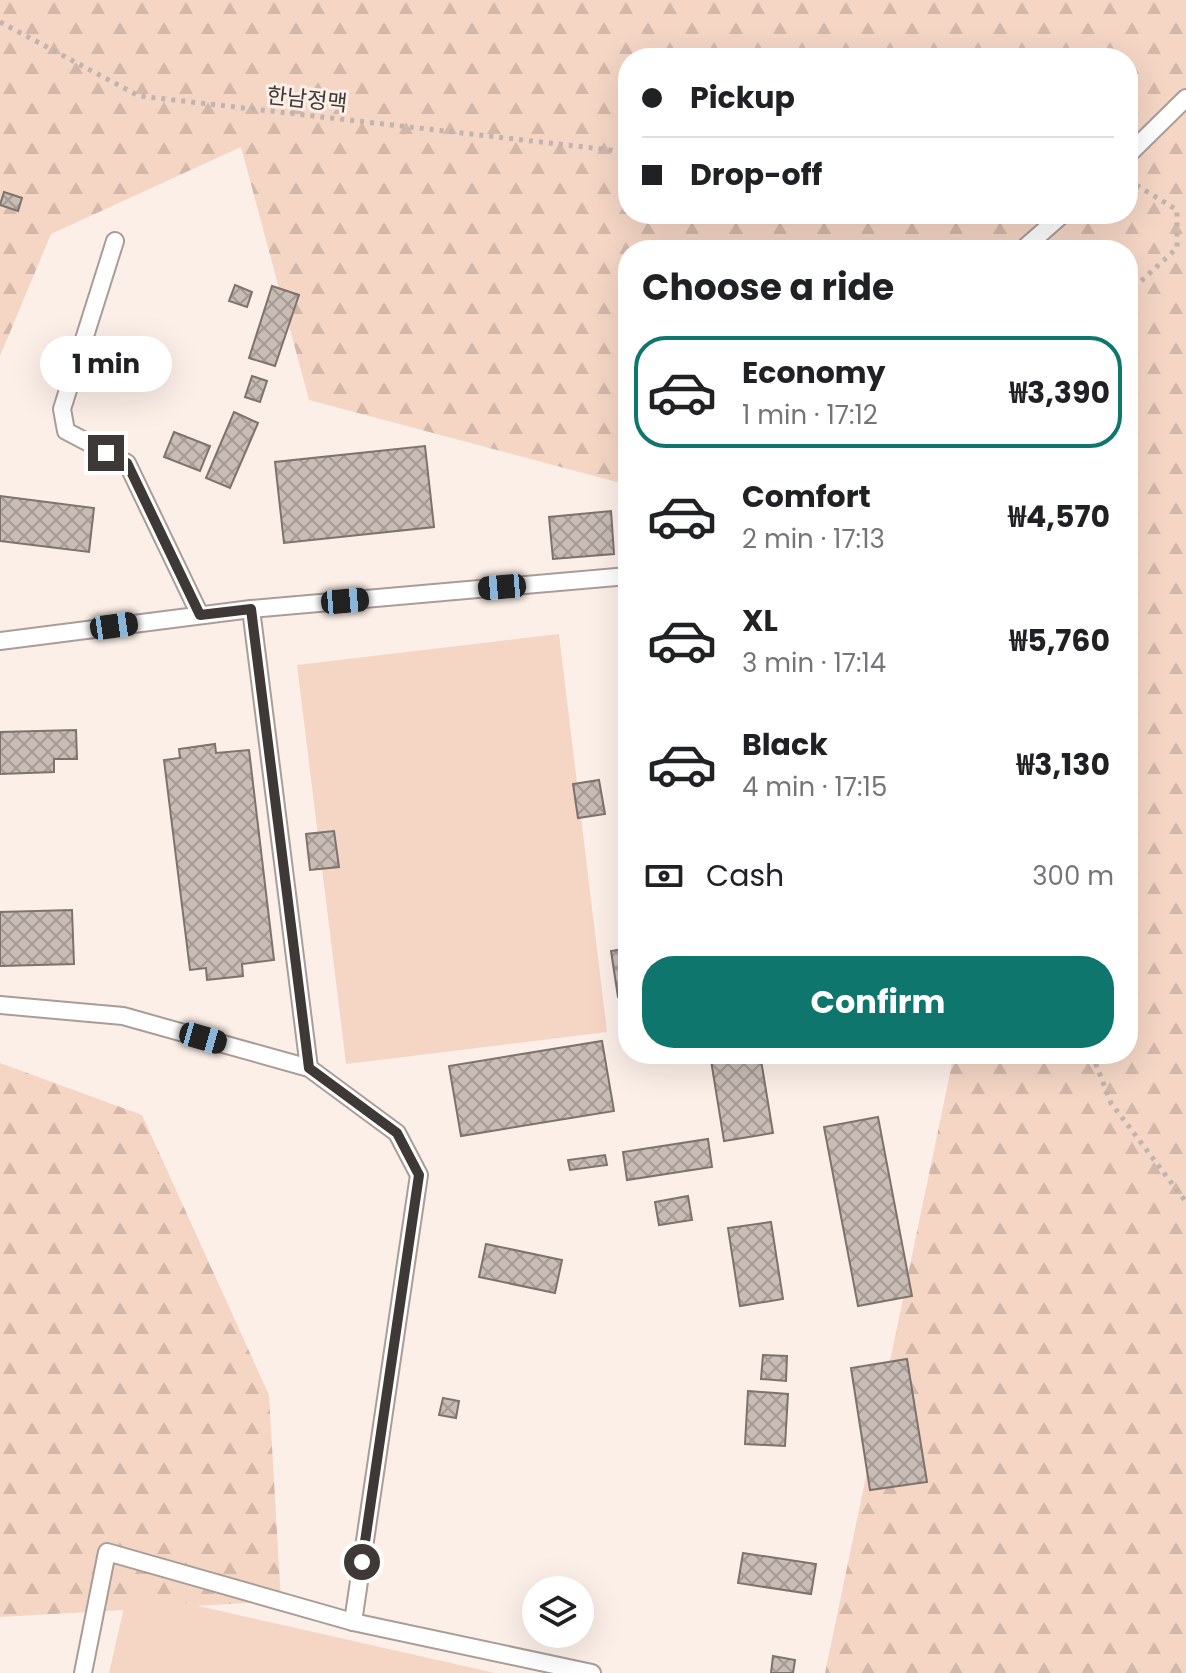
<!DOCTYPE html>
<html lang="en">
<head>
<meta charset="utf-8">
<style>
	body { margin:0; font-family:Poppins,"Noto Sans KR",sans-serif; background:#f6f6f6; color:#202124; height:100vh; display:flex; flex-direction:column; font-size:30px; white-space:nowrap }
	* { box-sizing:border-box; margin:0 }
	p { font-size:26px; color:#757577 }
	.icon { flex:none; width:44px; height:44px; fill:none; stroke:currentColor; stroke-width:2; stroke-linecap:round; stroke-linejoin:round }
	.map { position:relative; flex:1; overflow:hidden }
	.details { position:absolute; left:618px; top:240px; width:520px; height:824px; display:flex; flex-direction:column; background:#fff; border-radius:32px; box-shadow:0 8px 32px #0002 }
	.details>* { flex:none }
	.guide { position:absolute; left:618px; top:48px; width:520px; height:176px; border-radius:32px; box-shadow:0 8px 32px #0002; display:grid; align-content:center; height:176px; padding:0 24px; background:#fff }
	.controls { position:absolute; left:522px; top:1576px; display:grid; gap:16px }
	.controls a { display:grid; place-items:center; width:72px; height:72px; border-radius:50%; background:#fff; box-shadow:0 8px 32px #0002; font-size:40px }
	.end { position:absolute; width:36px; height:36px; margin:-18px; border:10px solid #3e3936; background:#fff; box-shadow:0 0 0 4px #fff }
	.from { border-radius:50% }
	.bubble { position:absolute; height:56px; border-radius:28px; background:#fff; box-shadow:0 8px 32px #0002; font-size:26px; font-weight:700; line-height:56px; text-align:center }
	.car { position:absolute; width:24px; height:48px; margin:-24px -12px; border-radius:10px; box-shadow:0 0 6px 2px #0007; background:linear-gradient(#222 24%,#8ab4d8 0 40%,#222 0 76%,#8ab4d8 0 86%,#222 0) }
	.guide b { display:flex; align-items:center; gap:28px; height:76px; font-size:30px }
	.guide b+b { border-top:2px solid #e0e0e0 }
	.guide i { width:20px; height:20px; background:#202124 }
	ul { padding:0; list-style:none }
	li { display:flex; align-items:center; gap:24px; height:112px; margin:0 16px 12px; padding:0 8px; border:4px solid transparent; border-radius:32px }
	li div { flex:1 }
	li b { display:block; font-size:30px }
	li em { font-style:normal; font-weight:700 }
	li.selected { border-color:#0f766e }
	li>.icon { width:72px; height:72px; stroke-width:1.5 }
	h2 { padding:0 24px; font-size:36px; line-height:96px }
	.pay { display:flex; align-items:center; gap:20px; height:88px; padding:0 24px; font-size:30px }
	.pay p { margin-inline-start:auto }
	.cta { display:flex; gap:16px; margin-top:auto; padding:16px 24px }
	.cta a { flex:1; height:92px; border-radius:32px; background:#0f766e; color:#fff; font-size:32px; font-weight:700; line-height:92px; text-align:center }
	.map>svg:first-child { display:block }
	.forest { fill:url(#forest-firs); fill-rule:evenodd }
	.garden { fill:#f5d6c5 }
	.building { fill:url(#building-cross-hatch); stroke:#7d726c; stroke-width:2 }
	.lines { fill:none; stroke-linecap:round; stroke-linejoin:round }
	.service-casing { stroke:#a99d97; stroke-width:20 }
	.path { stroke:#bfb4ae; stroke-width:5; stroke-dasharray:4 6; stroke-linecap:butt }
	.service { stroke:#fff; stroke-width:16 }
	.route { stroke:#3e3936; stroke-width:10 }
	.labels { text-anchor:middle; stroke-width:6; stroke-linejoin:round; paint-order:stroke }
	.street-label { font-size:22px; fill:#3e3936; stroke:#fcefe8 }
</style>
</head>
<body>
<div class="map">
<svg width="1186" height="1673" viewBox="0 0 1186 1673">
	<defs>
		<pattern id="forest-firs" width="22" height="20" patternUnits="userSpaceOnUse" patternTransform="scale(2)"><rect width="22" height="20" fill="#f5d6c5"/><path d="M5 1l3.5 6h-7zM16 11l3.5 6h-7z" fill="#d3b8aa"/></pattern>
		<pattern id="building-cross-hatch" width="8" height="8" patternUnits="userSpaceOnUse" patternTransform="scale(2)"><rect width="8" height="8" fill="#c8bcb5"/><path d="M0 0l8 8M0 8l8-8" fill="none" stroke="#a49a94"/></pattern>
	</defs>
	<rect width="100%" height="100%" fill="#fcefe8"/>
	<g class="forest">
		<path d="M0 0H1186V1673H825L954 1054H1128V250H628V485L309 400 241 147 51 234 0 356ZM628 58H1128V214H628Z"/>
		<polygon points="0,1063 142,1115 269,1395 281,1601 0,1617"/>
	</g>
	<g class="garden">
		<polygon points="559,634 607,1032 346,1064 297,665"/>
		<polygon points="128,1590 495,1673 109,1673"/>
	</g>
	<g class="building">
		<polygon points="4,192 22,198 18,211 0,205"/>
		<polygon points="235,285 252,292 247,307 229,301"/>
		<polygon points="272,286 299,295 275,366 249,358"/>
		<polygon points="252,376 267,381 260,402 245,397"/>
		<polygon points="234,412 258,423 230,488 206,478"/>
		<polygon points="174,432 210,446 200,471 164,457"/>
		<polygon points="425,446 434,527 284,543 275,462"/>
		<polygon points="0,496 94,508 89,552 0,541"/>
		<polygon points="611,511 614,554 553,559 549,517"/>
		<polygon points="76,730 77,759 54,759 54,772 0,774 0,732"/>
		<polygon points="215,744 216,753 249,750 274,960 242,964 243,976 207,980 206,968 190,970 164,760 180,758 179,749"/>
		<polygon points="599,780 605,814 578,818 573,784"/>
		<polygon points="334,831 339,867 310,870 306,834"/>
		<polygon points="72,910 74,964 0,966 0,912"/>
		<polygon points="624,949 628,996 618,997 611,951"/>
		<polygon points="602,1041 614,1111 461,1136 449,1066"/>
		<polygon points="710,1054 760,1054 773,1133 724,1141"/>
		<polygon points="878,1117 912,1296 858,1306 824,1127"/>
		<polygon points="708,1139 712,1167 627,1180 623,1152"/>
		<polygon points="605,1155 607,1165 570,1170 568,1160"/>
		<polygon points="688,1196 692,1220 659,1225 655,1202"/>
		<polygon points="771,1222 783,1299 740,1306 728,1228"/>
		<polygon points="486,1244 562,1260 555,1293 479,1277"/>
		<polygon points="763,1355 787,1356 786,1381 761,1379"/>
		<polygon points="907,1359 927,1482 870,1490 851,1368"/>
		<polygon points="748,1391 788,1394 785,1446 745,1444"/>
		<polygon points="443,1398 459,1401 456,1418 439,1415"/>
		<polygon points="743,1553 816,1564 811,1594 738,1583"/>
		<polygon points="773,1656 795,1660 793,1673 771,1673"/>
	</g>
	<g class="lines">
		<g class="service-casing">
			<g id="service">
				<polyline points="1128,155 1186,98"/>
				<polyline points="115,241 62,409 66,431 127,463 200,615"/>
				<polyline points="1022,250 1063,214"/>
				<polyline points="251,609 309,1068"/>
				<polyline points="0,641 251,609 628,576"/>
				<polyline points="0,1005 123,1016 309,1068 397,1133 419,1175 353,1622"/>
				<polyline points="83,1673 107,1552 353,1622 592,1673"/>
			</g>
		</g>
		<g class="path">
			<polyline points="0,22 139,96 628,152"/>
			<polyline points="1128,180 1177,210 1177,248 1128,293"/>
			<polyline points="1092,1054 1111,1103 1186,1202"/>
		</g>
		<use href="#service" class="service"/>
	</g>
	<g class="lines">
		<polyline class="route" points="106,453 127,463 200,615 251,609 309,1068 397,1133 419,1175 362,1562"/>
	</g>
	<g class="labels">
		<g class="street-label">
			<text transform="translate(307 99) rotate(6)" y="8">한남정맥</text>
		</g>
	</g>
</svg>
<div class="controls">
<a><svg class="icon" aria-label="layers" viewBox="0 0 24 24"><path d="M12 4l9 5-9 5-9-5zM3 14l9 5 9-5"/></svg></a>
</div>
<i class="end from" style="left:362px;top:1562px"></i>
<i class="end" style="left:106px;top:453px"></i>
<div class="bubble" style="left:40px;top:336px;width:132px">1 min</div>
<i class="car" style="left:502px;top:587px;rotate:265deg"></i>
<i class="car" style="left:345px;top:601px;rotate:85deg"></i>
<i class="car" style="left:114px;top:626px;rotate:82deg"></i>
<i class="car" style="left:203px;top:1038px;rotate:106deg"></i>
<div class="guide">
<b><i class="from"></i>Pickup</b>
<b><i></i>Drop-off</b>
</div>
<section class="details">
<h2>Choose a ride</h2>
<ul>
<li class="selected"><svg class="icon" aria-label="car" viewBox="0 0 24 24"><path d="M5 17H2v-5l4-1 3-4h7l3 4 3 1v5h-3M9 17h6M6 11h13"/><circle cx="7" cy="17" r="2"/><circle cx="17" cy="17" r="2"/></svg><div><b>Economy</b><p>1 min · 17:12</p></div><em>₩3,390</em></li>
<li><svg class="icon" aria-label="car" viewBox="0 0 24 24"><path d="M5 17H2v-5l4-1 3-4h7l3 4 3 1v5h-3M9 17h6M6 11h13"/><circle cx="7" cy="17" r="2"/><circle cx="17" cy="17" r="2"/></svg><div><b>Comfort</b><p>2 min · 17:13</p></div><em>₩4,570</em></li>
<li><svg class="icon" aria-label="car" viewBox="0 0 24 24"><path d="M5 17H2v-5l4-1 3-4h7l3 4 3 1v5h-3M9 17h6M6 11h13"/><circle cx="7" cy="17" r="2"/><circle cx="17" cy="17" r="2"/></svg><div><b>XL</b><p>3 min · 17:14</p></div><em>₩5,760</em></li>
<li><svg class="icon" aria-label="car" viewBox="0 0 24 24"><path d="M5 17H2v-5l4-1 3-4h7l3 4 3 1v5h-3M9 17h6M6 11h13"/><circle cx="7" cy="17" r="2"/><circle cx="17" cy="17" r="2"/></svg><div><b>Black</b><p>4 min · 17:15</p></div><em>₩3,130</em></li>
</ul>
<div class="pay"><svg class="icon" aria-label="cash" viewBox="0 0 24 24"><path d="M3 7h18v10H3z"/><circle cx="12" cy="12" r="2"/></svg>Cash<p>300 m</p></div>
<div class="cta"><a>Confirm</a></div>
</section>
</div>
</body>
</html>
